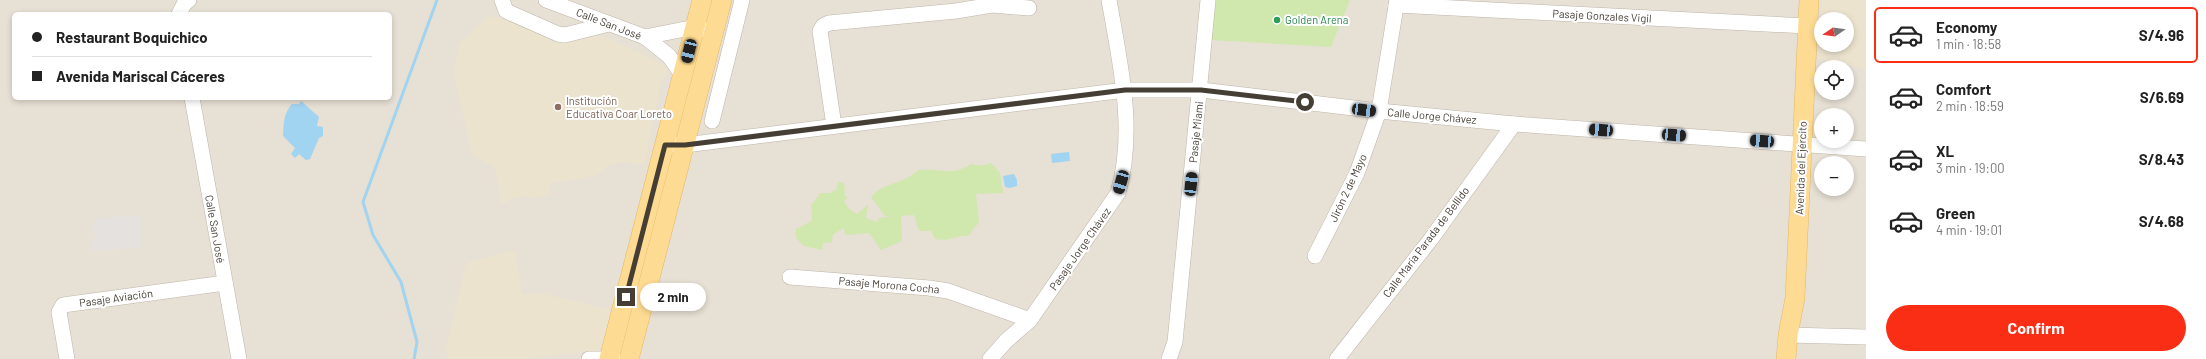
<!DOCTYPE html>
<html lang="en">
<head>
<meta charset="utf-8">
<style>
	body { margin:0; font-family:Barlow,sans-serif; background:#f6f6f6; color:#222; height:100vh; display:flex; flex-direction:column; font-size:15px; white-space:nowrap }
	* { box-sizing:border-box; margin:0 }
	p { font-size:13px; color:#767676 }
	.icon { flex:none; width:22px; height:22px; fill:none; stroke:currentColor; stroke-width:2; stroke-linecap:round; stroke-linejoin:round }
	.map { position:relative; flex:1; overflow:hidden }
	.panel { display:flex; flex-direction:column; background:#fff; width:340px }
	.panel>* { flex:none }
	.top-card { position:absolute; left:12px; top:12px; width:380px; height:88px; border-radius:6px; box-shadow:0 2px 6px #0003; display:grid; align-content:center; height:88px; padding:0 20px; background:#fff }
	.needle { width:26px; rotate:257deg }
	.tools { position:absolute; left:1814px; top:12px; display:grid; gap:8px }
	.tools a { display:grid; place-items:center; width:40px; height:40px; border-radius:50%; background:#fff; box-shadow:0 2px 6px #0003; font-size:20px }
	.end { position:absolute; width:18px; height:18px; margin:-9px; border:5px solid #453e35; background:#fff; box-shadow:0 0 0 2px #fff }
	.from { border-radius:50% }
	.bubble { position:absolute; height:28px; border-radius:14px; background:#fff; box-shadow:0 2px 6px #0003; font-size:13px; font-weight:700; line-height:28px; text-align:center }
	.car { position:absolute; width:12px; height:24px; margin:-12px -6px; border-radius:5px; box-shadow:0 0 3px 1px #0007; background:linear-gradient(#222 24%,#8ab4d8 0 40%,#222 0 76%,#8ab4d8 0 86%,#222 0) }
	.top-card b { display:flex; align-items:center; gap:14px; height:38px; font-size:15px }
	.top-card b+b { border-top:1px solid #e0e0e0 }
	.top-card i { width:10px; height:10px; background:#222 }
	ul { padding:7px 0 0; list-style:none }
	li { display:flex; align-items:center; gap:12px; height:56px; margin:0 8px 6px; padding:0 12px; border:2px solid transparent; border-radius:6px }
	li div { flex:1 }
	li b { display:block; font-size:15px }
	li em { font-style:normal; font-weight:700 }
	li.current { border-color:#fa2d15 }
	li>.icon { width:36px; height:36px; stroke-width:1.5 }
	.primary-button { display:flex; gap:8px; margin-top:auto; padding:8px 20px }
	.primary-button a { flex:1; height:46px; border-radius:24px; background:#fa2d15; color:#fff; font-size:16px; font-weight:700; line-height:46px; text-align:center }
	main { display:flex; flex:1; min-height:0 }
	.map>svg:first-child { display:block }
	.residential { fill:#e7e0d4; fill-rule:evenodd }
	.education { fill:#ece3cf; fill-rule:evenodd }
	.green { fill:#d0e7ae }
	.parking { fill:#e4e1de }
	.water { fill:#a1d4f0 }
	.lines { fill:none; stroke-linecap:round; stroke-linejoin:round }
	.stream { stroke:#a1d4f0; stroke-width:3 }
	.minor-casing { stroke:#beb5a8; stroke-width:16 }
	.major-casing { stroke:#e4b763; stroke-width:20 }
	.minor { stroke:#fff; stroke-width:15 }
	.major { stroke:#fedb93; stroke-width:19 }
	.route { stroke:#453e35; stroke-width:5 }
	.leisure-dot { fill:#2e9e5b; stroke:#fff; stroke-width:1.5 }
	.education-dot { fill:#8d6e63; stroke:#fff; stroke-width:1.5 }
	.labels { text-anchor:middle; stroke-width:4; stroke-linejoin:round; paint-order:stroke }
	.street-label { font-size:11px; fill:#453e35; stroke:#fff }
	.leisure-label { font-size:11px; fill:#27864d; stroke:#fff; text-anchor:start }
	.education-label { font-size:11px; fill:#785e54; stroke:#fff; text-anchor:start }
</style>
</head>
<body>
<main>
<div class="map">
<svg width="1866" height="359" viewBox="0 0 1866 359">
	<rect width="100%" height="100%" fill="#f3eee6"/>
	<path class="residential" d="M0 0H1866V359H0ZM14 14H390V98H14ZM1821 19H1847V45H1821ZM1821 67H1847V93H1821ZM1821 115H1847V141H1821ZM1821 163H1847V189H1821Z"/>
	<g class="education">
		<path d="M1822 0H1866V69L1818 59ZM1821 19H1847V45H1821Z"/>
		<polygon points="488,16 508,20 555,42 603,36 669,67 661,82 644,165 625,162 608,165 598,175 549,184 551,194 533,198 520,196 502,203 495,167 472,155 454,73 460,43"/>
		<polygon points="515,250 522,294 544,294 612,310 602,348 593,351 521,359 448,359 446,348 466,263"/>
	</g>
	<g class="green">
		<polygon points="1214,0 1350,0 1331,47 1211,40"/>
		<path d="M991 163 1000 173 1003 193 976 194 979 222 968 236C954 235 951 242 935 239L931 231H919L914 215 901 216 902 241 881 250 869 233 845 235 844 228 833 234 832 242 823 243 822 250 804 246 796 238V229L812 221 811 205 821 193H830L836 190 838 182 844 183 845 197 848 196 844 202 849 209 857 214 868 205 866 218 877 222 879 218 891 216H885L871 197C881 185 896 184 909 177 913 175 915 171 920 170 942 168 951 177 971 164L981 166Z"/>
	</g>
	<polygon class="parking" points="142,215 142,248 89,250 96,233 92,231 96,218"/>
	<g class="water">
		<path d="M301 101 319 117 317 126 323 127V136L319 138 310 159 306 160 299 154 295 158 291 154 295 148 283 136C284 123 283 114 292 104H299Z"/>
		<polygon points="1069,152 1070,161 1052,163 1051,154"/>
		<polygon points="1014,174 1017,180 1017,186 1010,188 1005,187 1003,176"/>
	</g>
	<g class="lines">
		<polyline class="stream" points="414,359 417,342 401,282 373,235 363,202 437,0"/>
		<g class="minor-casing">
			<g id="minor">
				<polyline points="502,0 506,11 558,34 565,35 609,24"/>
				<polyline points="546,0 645,37 669,56 682,75"/>
				<polyline points="1396,5 1807,26"/>
				<polyline points="179,14 184,4 189,0"/>
				<polyline points="645,37 695,27 714,32"/>
				<polyline points="192,98 239,359"/>
				<polyline points="712,121 742,0"/>
				<polyline points="834,126 820,31 823,26 829,23 956,11 992,5 1029,8"/>
				<polyline points="665,145 685,145 1125,90 1201,90 1379,111 1514,124 1866,149"/>
				<polyline points="1315,256 1357,173 1379,111 1397,0"/>
				<polyline points="790,277 929,288 948,291 1030,320"/>
				<polyline points="1788,335 1866,337"/>
				<polyline points="67,359 59,312 63,305 225,283"/>
				<polyline points="589,359 614,359"/>
				<path d="M990 359 1006 341 1030 320 1118 193C1136 130 1120 63 1109 0"/>
				<polyline points="1169,359 1175,342 1208,0"/>
				<polyline points="1337,359 1431,239 1514,124"/>
			</g>
		</g>
		<g class="major-casing">
			<g id="major">
				<polyline points="609,359 702,0"/>
				<polyline points="629,359 722,0"/>
				<polyline points="1786,359 1788,335 1795,298 1809,0"/>
			</g>
		</g>
		<use href="#minor" class="minor"/>
		<use href="#major" class="major"/>
	</g>
	<g class="lines">
		<polyline class="route" points="626,297 665,145 685,145 1125,90 1201,90 1305,102"/>
	</g>
	<circle class="leisure-dot" cx="1277" cy="20" r="4"/>
	<circle class="education-dot" cx="558" cy="107" r="4"/>
	<g class="labels">
		<g class="street-label">
			<text transform="translate(1602 16) rotate(3)" y="4">Pasaje Gonzales Vigil</text>
			<text transform="translate(609 24) rotate(21)" y="4">Calle San José</text>
			<text transform="translate(1432 116) rotate(5)" y="4">Calle Jorge Chávez</text>
			<text transform="translate(1196 132) rotate(-84)" y="4">Pasaje Miami</text>
			<text transform="translate(1801 168) rotate(-88)" y="4">Avenida del Ejército</text>
			<text transform="translate(1348 188) rotate(-65)" y="4">Jirón 2 de Mayo</text>
			<text transform="translate(215 229) rotate(80)" y="4">Calle San José</text>
			<text transform="translate(1426 242) rotate(-53)" y="4">Calle María Parada de Bellido</text>
			<text transform="translate(1080 249) rotate(-55)" y="4">Pasaje Jorge Chávez</text>
			<text transform="translate(889 285) rotate(5)" y="4">Pasaje Morona Cocha</text>
			<text transform="translate(116 298) rotate(-8)" y="4">Pasaje Aviación</text>
		</g>
		<g class="leisure-label">
			<text x="1285" y="24">Golden Arena</text>
		</g>
		<g class="education-label">
			<text x="566" y="105">Institución<tspan x="566" dy="13">Educativa Coar Loreto</tspan></text>
		</g>
	</g>
</svg>
<div class="tools">
<a><svg class="needle" viewBox="-14 -14 28 28"><path d="M0-13l5 13h-10z" fill="#e53935"/><path d="M0 13l5-13h-10z" fill="#767676"/></svg></a>
<a><svg class="icon" aria-label="locate" viewBox="0 0 24 24"><circle cx="12" cy="12" r="6"/><path d="M12 2v4M12 18v4M2 12h4M18 12h4"/></svg></a>
<a>+</a>
<a>−</a>
</div>
<i class="end from" style="left:1305px;top:102px"></i>
<i class="end" style="left:626px;top:297px"></i>
<div class="bubble" style="left:640px;top:283px;width:66px">2 min</div>
<i class="car" style="left:689px;top:51px;rotate:194deg"></i>
<i class="car" style="left:1364px;top:110px;rotate:97deg"></i>
<i class="car" style="left:1601px;top:130px;rotate:274deg"></i>
<i class="car" style="left:1674px;top:135px;rotate:94deg"></i>
<i class="car" style="left:1762px;top:141px;rotate:274deg"></i>
<i class="car" style="left:1121px;top:182px;rotate:196deg"></i>
<i class="car" style="left:1191px;top:184px;rotate:6deg"></i>
<div class="top-card">
<b><i class="from"></i>Restaurant Boquichico</b>
<b><i></i>Avenida Mariscal Cáceres</b>
</div>
</div>
<section class="panel">
<ul>
<li class="current"><svg class="icon" aria-label="car" viewBox="0 0 24 24"><path d="M5 17H2v-5l4-1 3-4h7l3 4 3 1v5h-3M9 17h6M6 11h13"/><circle cx="7" cy="17" r="2"/><circle cx="17" cy="17" r="2"/></svg><div><b>Economy</b><p>1 min · 18:58</p></div><em>S/4.96</em></li>
<li><svg class="icon" aria-label="car" viewBox="0 0 24 24"><path d="M5 17H2v-5l4-1 3-4h7l3 4 3 1v5h-3M9 17h6M6 11h13"/><circle cx="7" cy="17" r="2"/><circle cx="17" cy="17" r="2"/></svg><div><b>Comfort</b><p>2 min · 18:59</p></div><em>S/6.69</em></li>
<li><svg class="icon" aria-label="car" viewBox="0 0 24 24"><path d="M5 17H2v-5l4-1 3-4h7l3 4 3 1v5h-3M9 17h6M6 11h13"/><circle cx="7" cy="17" r="2"/><circle cx="17" cy="17" r="2"/></svg><div><b>XL</b><p>3 min · 19:00</p></div><em>S/8.43</em></li>
<li><svg class="icon" aria-label="car" viewBox="0 0 24 24"><path d="M5 17H2v-5l4-1 3-4h7l3 4 3 1v5h-3M9 17h6M6 11h13"/><circle cx="7" cy="17" r="2"/><circle cx="17" cy="17" r="2"/></svg><div><b>Green</b><p>4 min · 19:01</p></div><em>S/4.68</em></li>
</ul>
<div class="primary-button"><a>Confirm</a></div>
</section>
</main>
</body>
</html>
